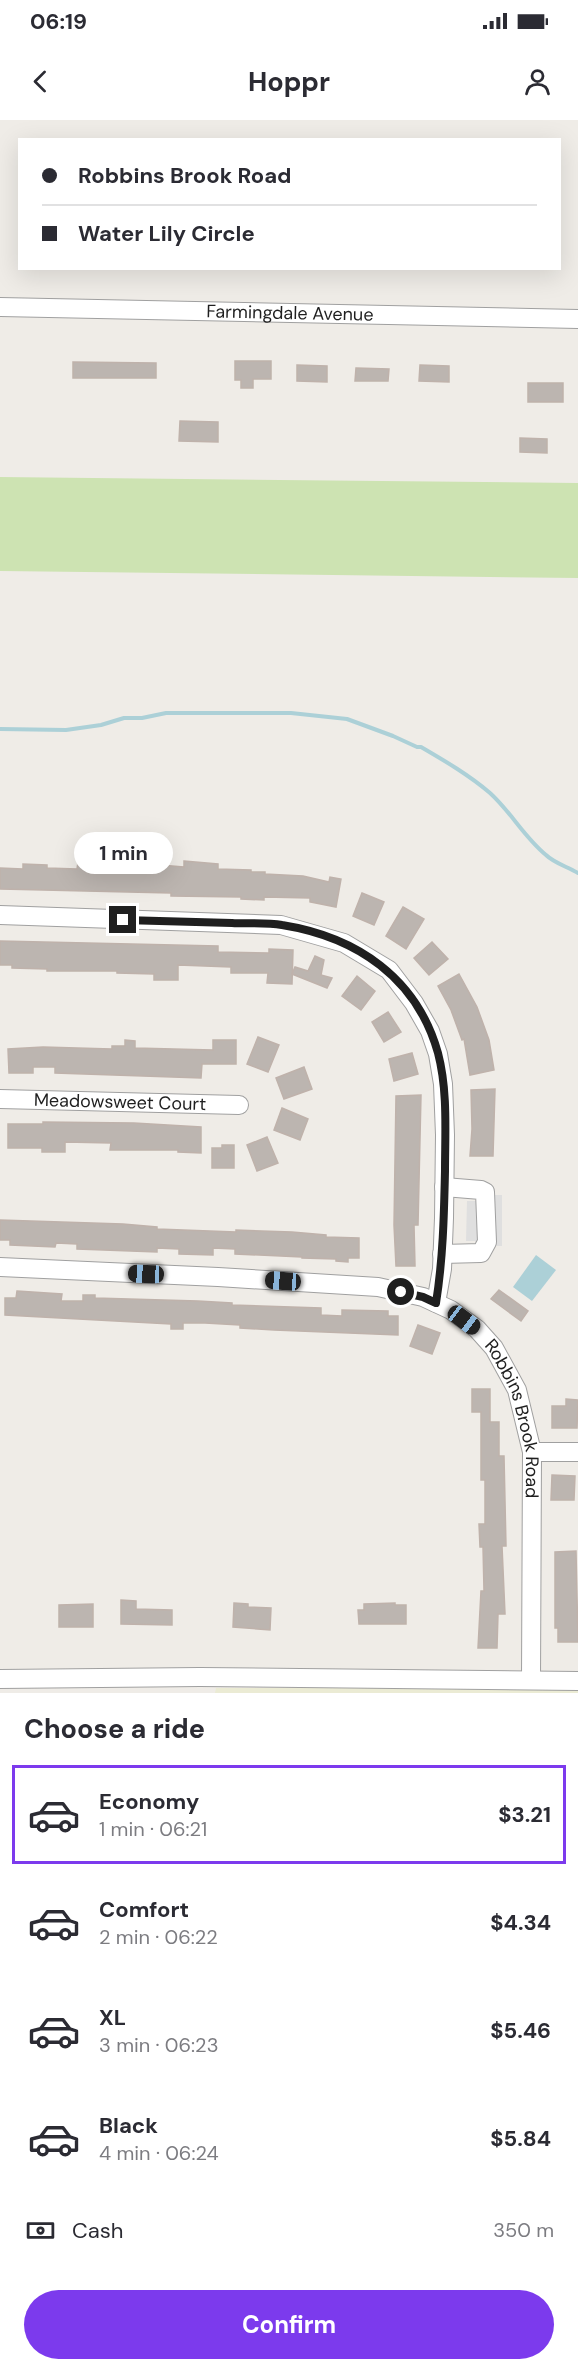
<!DOCTYPE html>
<html lang="en">
<head>
<meta charset="utf-8">
<style>
	body { margin:0; font-family:"DM Sans",sans-serif; background:#f2f2f3; color:#2b2b33; height:100vh; display:flex; flex-direction:column; font-size:22px; white-space:nowrap }
	* { box-sizing:border-box; margin:0 }
	p { font-size:20px; color:#7c7c81 }
	.icon { flex:none; width:33px; height:33px; fill:none; stroke:currentColor; stroke-width:2; stroke-linecap:round; stroke-linejoin:round }
	.map { position:relative; height:1573px; overflow:hidden }
	.side { display:flex; flex-direction:column; background:#fff; flex:1 }
	.side>* { flex:none }
	.guide { position:absolute; left:18px; top:18px; width:543px; height:132px; border-radius:0px; box-shadow:0 6px 24px #0002; display:grid; align-content:center; height:132px; padding:0 24px; background:#fff }
	.end { position:absolute; width:27px; height:27px; margin:-14px; border:8px solid #1f1f1f; background:#fff; box-shadow:0 0 0 3px #fff }
	.from { border-radius:50% }
	.bubble { position:absolute; height:42px; border-radius:21px; background:#fff; box-shadow:0 6px 24px #0002; font-size:20px; font-weight:700; line-height:42px; text-align:center }
	.car { position:absolute; width:18px; height:36px; margin:-18px -9px; border-radius:8px; box-shadow:0 0 4px 2px #0007; background:linear-gradient(#222 24%,#8ab4d8 0 40%,#222 0 76%,#8ab4d8 0 86%,#222 0) }
	.guide b { display:flex; align-items:center; gap:21px; height:57px; font-size:22px }
	.guide b+b { border-top:2px solid #e1e1e2 }
	.guide i { width:15px; height:15px; background:#2b2b33 }
	ul { padding:0; list-style:none }
	li { display:flex; align-items:center; gap:18px; height:99px; margin:0 12px 9px; padding:0 12px; border:3px solid transparent; border-radius:0px }
	li div { flex:1 }
	li b { display:block; font-size:22px }
	li em { font-style:normal; font-weight:700 }
	li.on { border-color:#7c3aed }
	li>.icon { width:54px; height:54px; stroke-width:1.5 }
	h2 { padding:0 24px; font-size:27px; line-height:72px }
	.pay { display:flex; align-items:center; gap:15px; height:66px; padding:0 24px; font-size:22px }
	.pay p { margin-inline-start:auto }
	.button { display:flex; gap:12px; margin-top:auto; padding:12px 24px }
	.button a { flex:1; height:69px; border-radius:36px; background:#7c3aed; color:#fff; font-size:24px; font-weight:700; line-height:69px; text-align:center }
	.status { display:flex; justify-content:space-between; align-items:center; height:42px; padding:0 30px; background:#fff; direction:ltr }
	.status svg { height:16px; fill:currentColor }
	header { display:flex; justify-content:space-between; align-items:center; height:78px; padding:0 24px; background:#fff; font-size:27px; font-weight:700 }
	.map>svg:first-child { display:block }
	.farmland { fill:#ebebd4 }
	.grass { fill:#cde3b2 }
	.parking { fill:#dfdfdf }
	.water { fill:#acd0d7 }
	.lines { fill:none; stroke-linecap:round; stroke-linejoin:round }
	.stream { stroke:#acd0d7; stroke-width:4 }
	.building { fill:#bcb5b0; stroke:#bfb2ab; stroke-width:1.5 }
	.minor-casing { stroke:#a0a0a0; stroke-width:20 }
	.minor { stroke:#fff; stroke-width:18 }
	.route { stroke:#1f1f1f; stroke-width:8 }
	.labels { text-anchor:middle; stroke-width:5; stroke-linejoin:round; paint-order:stroke }
	.street-label { font-size:18px; fill:#1f1f1f; stroke:#fff }
</style>
</head>
<body>
<div class="status"><b>06:19</b><svg viewBox="0 0 49 12"><path d="M0 12V9h3v3zM5 12V6h3v6zM10 12V3h3v9zM15 12V0h3v12zM26 1h20v11H26zM47 4h2v5h-2z"/></svg></div>
<header><svg class="icon" aria-label="back" viewBox="0 0 24 24"><path d="M15 5l-7 7 7 7"/></svg>Hoppr<svg class="icon" aria-label="person" viewBox="0 0 24 24"><circle cx="12" cy="8" r="4"/><path d="M4 21q1-7 8-7t8 7"/></svg></header>
<div class="map">
<svg width="578" height="1573" viewBox="0 0 578 1573">
	<rect width="100%" height="100%" fill="#efece7"/>
	<polygon class="farmland" points="216,1568 578,1568 578,1573 215,1573"/>
	<polygon class="grass" points="0,357 578,363 578,458 0,451"/>
	<polygon class="parking" points="477,1075 502,1075 502,1126 478,1126 475,1121 466,1121 467,1081 477,1081"/>
	<polygon class="water" points="536,1135 556,1150 532,1181 513,1167"/>
	<g class="lines">
		<path class="stream" d="M0 609 66 610 101 605 124 598H142L166 593H291L347 599 393 616 417 627H421C445 641 469 655 490 673 511 692 524 717 546 735 554 743 568 747 578 753"/>
	</g>
	<g class="building">
		<polygon points="235,241 271,241 271,259 253,259 253,268 241,268 241,260 235,260"/>
		<polygon points="73,242 156,243 156,258 73,258"/>
		<polygon points="297,245 327,246 327,262 297,261"/>
		<polygon points="420,245 449,246 449,262 419,261"/>
		<polygon points="356,248 389,249 388,261 355,261"/>
		<rect x="528" y="263" width="35" height="19"/>
		<polygon points="180,301 218,302 218,322 179,321"/>
		<polygon points="520,318 547,319 547,333 520,332"/>
		<polygon points="184,741 218,744 218,749 251,750 251,752 265,752 265,754 303,756 329,762 330,757 341,759 336,787 310,782 310,778 264,777 264,780 241,779 241,777 171,776 171,773 0,769 0,748 23,749 23,744 47,745 47,748 77,749 78,742 90,742 89,748 149,749 149,744 184,747"/>
		<polygon points="362,773 384,782 374,805 353,796"/>
		<polygon points="403,787 424,799 406,829 386,816"/>
		<polygon points="0,821 218,826 218,832 269,833 269,829 293,830 292,864 267,863 268,853 231,853 231,847 178,845 178,860 154,860 154,854 117,853 117,851 47,851 47,849 12,848 12,845 0,845"/>
		<polygon points="432,822 448,839 429,855 414,838"/>
		<polygon points="315,836 324,840 321,855 332,858 327,868 292,854 295,847 308,851"/>
		<polygon points="459,854 477,887 489,920 494,950 470,955 464,919 462,920 451,890 438,866"/>
		<polygon points="357,856 375,871 361,890 342,876"/>
		<polygon points="388,892 401,912 384,922 372,902"/>
		<polygon points="258,917 279,925 268,952 247,944"/>
		<polygon points="125,920 135,921 135,928 213,930 213,920 236,920 236,944 202,944 201,958 55,953 55,947 33,947 33,953 9,953 8,929 43,927 112,929 112,926 125,926"/>
		<polygon points="412,933 418,954 394,961 389,939"/>
		<polygon points="304,947 312,969 284,979 276,958"/>
		<polygon points="495,969 493,1036 470,1036 472,1009 471,970"/>
		<polygon points="421,975 418,1105 414,1105 415,1146 396,1146 394,1105 396,976"/>
		<polygon points="282,988 308,999 300,1020 274,1010"/>
		<polygon points="43,1002 134,1003 201,1007 201,1033 178,1032 178,1030 110,1030 111,1023 65,1022 65,1032 42,1032 42,1028 8,1028 8,1004 43,1004"/>
		<polygon points="267,1017 278,1043 257,1051 247,1025"/>
		<polygon points="222,1025 234,1025 234,1048 212,1048 212,1028 222,1028"/>
		<polygon points="0,1100 123,1104 157,1107 157,1109 236,1112 236,1110 292,1112 326,1115 326,1117 359,1118 359,1138 348,1138 348,1142 336,1141 336,1139 302,1138 302,1137 235,1134 235,1129 213,1128 213,1135 179,1134 179,1129 157,1128 157,1132 77,1129 77,1124 56,1123 55,1127 10,1125 10,1120 0,1120"/>
		<polygon points="499,1170 528,1191 521,1201 491,1179"/>
		<polygon points="17,1171 62,1174 61,1181 83,1181 83,1175 95,1175 95,1178 198,1181 232,1183 232,1185 321,1188 321,1195 342,1196 342,1190 388,1191 388,1196 398,1196 398,1215 274,1210 240,1208 240,1205 205,1203 183,1203 183,1209 171,1209 171,1204 5,1195 5,1178 16,1178"/>
		<polygon points="418,1205 440,1213 432,1234 410,1226"/>
		<polygon points="472,1269 490,1269 490,1302 499,1302 499,1336 504,1336 506,1426 502,1426 505,1494 498,1494 497,1528 478,1528 481,1471 484,1471 483,1427 480,1427 479,1404 485,1404 485,1360 481,1360 481,1292 472,1292"/>
		<polygon points="566,1279 578,1280 577,1308 552,1308 552,1286 566,1286"/>
		<polygon points="552,1355 575,1356 574,1380 551,1380"/>
		<polygon points="576,1431 578,1522 558,1522 558,1508 555,1508 555,1432"/>
		<polygon points="121,1480 136,1481 136,1489 172,1490 172,1505 121,1504"/>
		<polygon points="234,1483 248,1484 248,1487 271,1488 270,1510 233,1507"/>
		<polygon points="395,1483 395,1485 406,1485 406,1504 359,1504 358,1490 364,1490 364,1484"/>
		<polygon points="93,1484 93,1507 59,1507 59,1485"/>
	</g>
	<g class="lines">
		<g class="minor-casing">
			<g id="minor">
				<path id="s1" d="M0 187 578 199"/>
				<polyline points="0,795 281,805 344,823 389,850 414,883 430,911 438,934 443,964 445,1015 444,1098 442,1149 436,1183"/>
				<path id="s2" d="M0 979 239 985"/>
				<polyline points="442,1134 481,1133 487,1122 485,1072 481,1070 444,1067"/>
				<path id="s3" d="M0 1147 218 1157 378 1167 423 1177 451 1190 477 1209 494 1228 517 1270 532 1332 531 1560"/>
				<polyline points="532,1332 578,1332"/>
				<polyline points="0,1559 200,1557 578,1561"/>
			</g>
		</g>
		<use href="#minor" class="minor"/>
	</g>
	<g class="lines">
		<path class="route" d="M123 800C159 801 196 802 232 803 248 804 266 802 282 805 357 817 417 858 438 933 448 971 445 1013 445 1051 444 1096 443 1139 436 1183L423 1177 401 1172"/>
	</g>
	<g class="labels">
		<g class="street-label">
			<text dy="6" stroke="none"><textPath href="#s1" startOffset="290">Farmingdale Avenue</textPath></text>
			<text dy="6" stroke="none"><textPath href="#s2" startOffset="120">Meadowsweet Court</textPath></text>
			<text dy="6" stroke="none"><textPath href="#s3" startOffset="588">Robbins Brook Road</textPath></text>
		</g>
	</g>
</svg>
<i class="end from" style="left:401px;top:1172px"></i>
<i class="end" style="left:123px;top:800px"></i>
<div class="bubble" style="left:74px;top:712px;width:99px">1 min</div>
<i class="car" style="left:146px;top:1154px;rotate:272deg"></i>
<i class="car" style="left:283px;top:1161px;rotate:274deg"></i>
<i class="car" style="left:464px;top:1200px;rotate:127deg"></i>
<div class="guide">
<b><i class="from"></i>Robbins Brook Road</b>
<b><i></i>Water Lily Circle</b>
</div>
</div>
<section class="side">
<h2>Choose a ride</h2>
<ul>
<li class="on"><svg class="icon" aria-label="car" viewBox="0 0 24 24"><path d="M5 17H2v-5l4-1 3-4h7l3 4 3 1v5h-3M9 17h6M6 11h13"/><circle cx="7" cy="17" r="2"/><circle cx="17" cy="17" r="2"/></svg><div><b>Economy</b><p>1 min · 06:21</p></div><em>$3.21</em></li>
<li><svg class="icon" aria-label="car" viewBox="0 0 24 24"><path d="M5 17H2v-5l4-1 3-4h7l3 4 3 1v5h-3M9 17h6M6 11h13"/><circle cx="7" cy="17" r="2"/><circle cx="17" cy="17" r="2"/></svg><div><b>Comfort</b><p>2 min · 06:22</p></div><em>$4.34</em></li>
<li><svg class="icon" aria-label="car" viewBox="0 0 24 24"><path d="M5 17H2v-5l4-1 3-4h7l3 4 3 1v5h-3M9 17h6M6 11h13"/><circle cx="7" cy="17" r="2"/><circle cx="17" cy="17" r="2"/></svg><div><b>XL</b><p>3 min · 06:23</p></div><em>$5.46</em></li>
<li><svg class="icon" aria-label="car" viewBox="0 0 24 24"><path d="M5 17H2v-5l4-1 3-4h7l3 4 3 1v5h-3M9 17h6M6 11h13"/><circle cx="7" cy="17" r="2"/><circle cx="17" cy="17" r="2"/></svg><div><b>Black</b><p>4 min · 06:24</p></div><em>$5.84</em></li>
</ul>
<div class="pay"><svg class="icon" aria-label="cash" viewBox="0 0 24 24"><path d="M3 7h18v10H3z"/><circle cx="12" cy="12" r="2"/></svg>Cash<p>350 m</p></div>
<div class="button"><a>Confirm</a></div>
</section>
</body>
</html>
